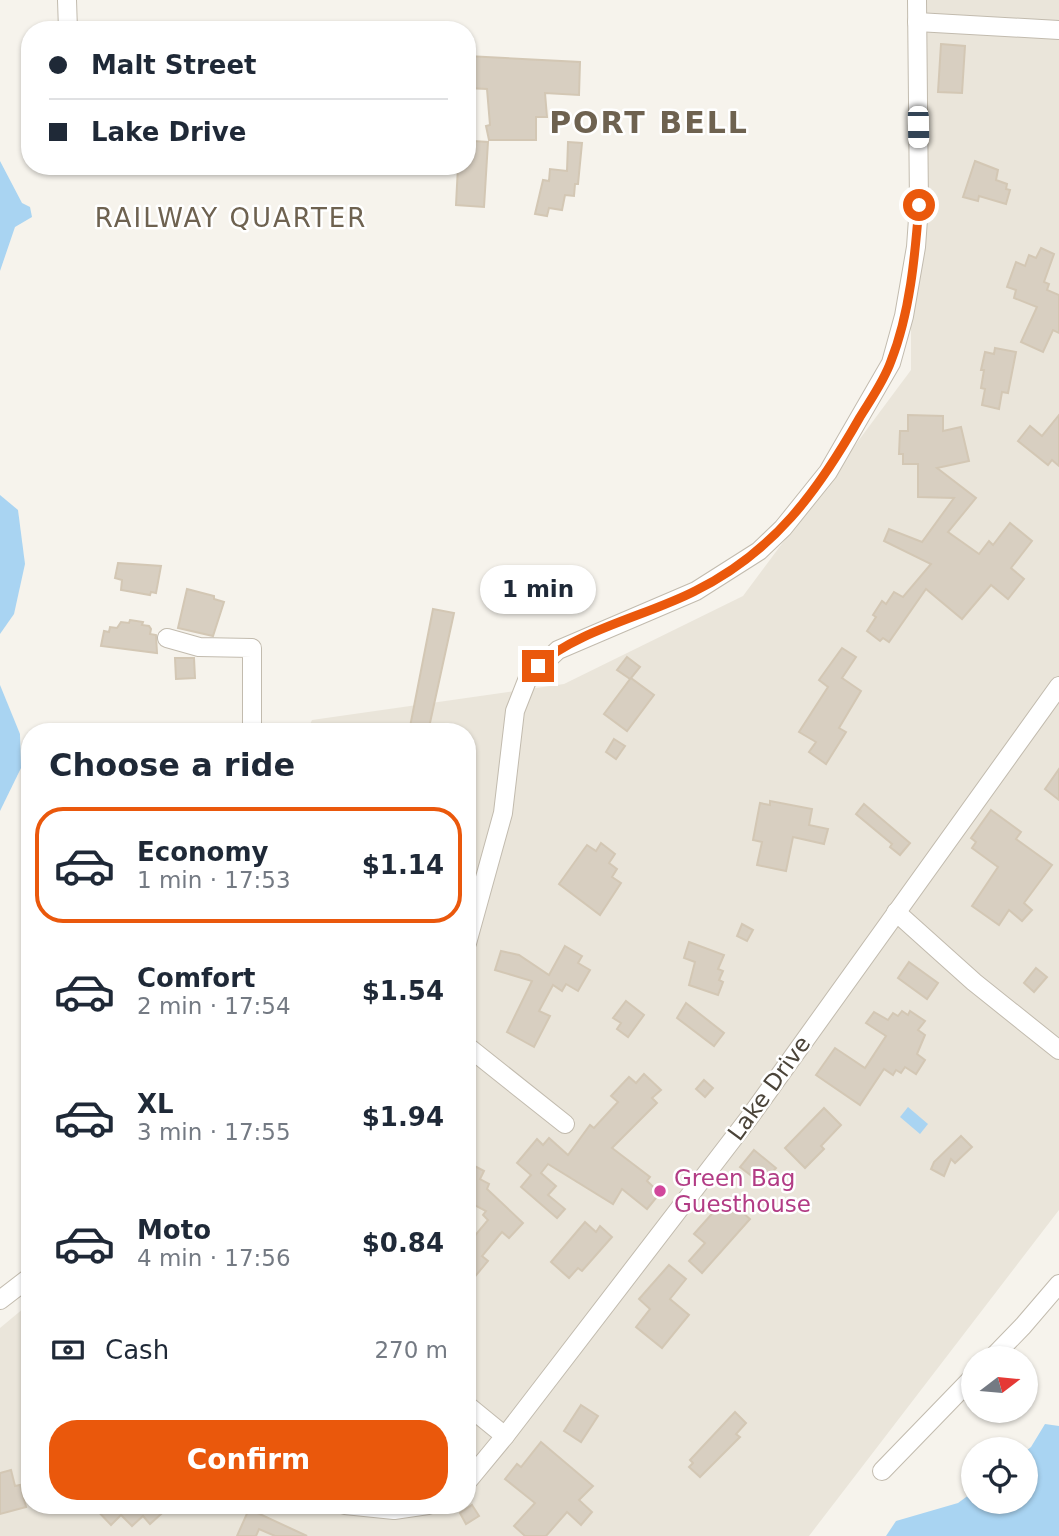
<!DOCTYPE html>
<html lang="en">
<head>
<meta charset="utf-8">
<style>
	body { margin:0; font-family:"DejaVu Sans",sans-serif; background:#f6f6f7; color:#1f2937; height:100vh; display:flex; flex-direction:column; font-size:26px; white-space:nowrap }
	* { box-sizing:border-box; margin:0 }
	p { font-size:23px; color:#747a83 }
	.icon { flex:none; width:38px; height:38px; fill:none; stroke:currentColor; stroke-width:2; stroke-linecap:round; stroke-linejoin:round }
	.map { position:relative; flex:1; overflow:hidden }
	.drawer { position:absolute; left:21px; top:723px; width:455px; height:791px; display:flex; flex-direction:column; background:#fff; border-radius:28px; box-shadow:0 2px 5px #0004 }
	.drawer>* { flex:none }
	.guide { position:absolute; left:21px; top:21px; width:455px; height:154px; border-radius:28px; box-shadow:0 2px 5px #0004; display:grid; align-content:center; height:154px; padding:0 28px; background:#fff }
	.needle { width:46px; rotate:74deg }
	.fabs { position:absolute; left:961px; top:1346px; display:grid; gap:14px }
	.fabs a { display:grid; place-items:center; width:77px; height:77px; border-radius:50%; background:#fff; box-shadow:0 2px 5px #0004; font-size:35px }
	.end { position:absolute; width:32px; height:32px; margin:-16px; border:9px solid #ea580c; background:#fff; box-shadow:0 0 0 4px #fff }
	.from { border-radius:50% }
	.bubble { position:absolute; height:49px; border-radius:24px; background:#fff; box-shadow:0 2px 5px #0004; font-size:23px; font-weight:600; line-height:49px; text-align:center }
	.car { position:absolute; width:21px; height:42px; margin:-21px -10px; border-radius:9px; box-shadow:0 0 5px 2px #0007; background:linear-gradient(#fff 24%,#345 0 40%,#fff 0 76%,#345 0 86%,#fff 0) }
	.guide b { display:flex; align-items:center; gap:24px; height:66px; font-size:26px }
	.guide b+b { border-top:2px solid #e0e1e3 }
	.guide i { width:18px; height:18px; background:#1f2937 }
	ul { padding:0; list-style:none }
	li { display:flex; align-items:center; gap:21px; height:116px; margin:0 14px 10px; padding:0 14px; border:4px solid transparent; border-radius:28px }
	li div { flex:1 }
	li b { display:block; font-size:26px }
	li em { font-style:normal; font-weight:600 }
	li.current { border-color:#ea580c }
	li>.icon { width:63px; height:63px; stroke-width:1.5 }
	h2 { padding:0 28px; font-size:32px; line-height:84px }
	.pay { display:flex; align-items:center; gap:18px; height:77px; padding:0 28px; font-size:26px }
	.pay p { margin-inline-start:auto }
	.primary-button { display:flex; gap:14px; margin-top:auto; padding:14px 28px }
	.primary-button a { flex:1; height:80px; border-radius:28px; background:#ea580c; color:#fff; font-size:28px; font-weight:600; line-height:80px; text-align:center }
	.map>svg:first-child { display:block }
	.residential { fill:#eae5da }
	.water { fill:#a9d4f2 }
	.building { fill:#d8cfc1; stroke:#d3c7b4; stroke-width:2 }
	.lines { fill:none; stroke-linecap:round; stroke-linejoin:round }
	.street-casing { stroke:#c2bbae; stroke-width:20 }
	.street { stroke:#fff; stroke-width:18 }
	.route { stroke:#ea580c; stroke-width:9 }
	.hotel-dot { fill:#d1479c; stroke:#fff; stroke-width:2.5 }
	.labels { text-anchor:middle; stroke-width:5; stroke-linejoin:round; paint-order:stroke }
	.street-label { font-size:23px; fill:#4b4439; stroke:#fff }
	.hotel-label { font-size:23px; fill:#b23c85; stroke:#fff; text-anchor:start }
	.quarter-label { font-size:26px; letter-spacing:2px; fill:#6e6250; stroke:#fff }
	.district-label { font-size:30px; font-weight:bold; letter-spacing:2px; fill:#6e6250; stroke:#fff }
</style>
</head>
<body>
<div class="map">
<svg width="1059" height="1536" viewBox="0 0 1059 1536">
	<rect width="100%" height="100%" fill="#f6f3ec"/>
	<polygon class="residential" points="911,0 1059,0 1059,1210 809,1536 0,1536 0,1328 30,1303 30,1505 467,1505 467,732 307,731 312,720 564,684 743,596 911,370"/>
	<g class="water">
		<polygon points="0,161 22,203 30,207 32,217 15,227 0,271"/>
		<polygon points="0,495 18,510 25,564 14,614 0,634"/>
		<polygon points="0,685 20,734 21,768 0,811"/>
		<polygon points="908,1107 928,1124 920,1134 900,1117"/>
		<polygon points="1045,1424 1059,1426 1059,1536 886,1536 896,1521 958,1503 973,1492 973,1502 1026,1502 1026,1451 1031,1447"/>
	</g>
	<g class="building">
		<polygon points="941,44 965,46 962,93 938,92"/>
		<polygon points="467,56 580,62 579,95 545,93 547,117 536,117 536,140 489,140 486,126 490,125 487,89 467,88"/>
		<polygon points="473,141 488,142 484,207 456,205 458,166 467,166 467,145 472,146"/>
		<polygon points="568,142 582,143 578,184 575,184 574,196 565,195 562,210 549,208 547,216 535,214 543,180 549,181 550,169 567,171"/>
		<polygon points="975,161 998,170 996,180 1007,184 1006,189 1010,190 1006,204 979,196 978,201 963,197"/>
		<polygon points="1041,248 1054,254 1044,282 1049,284 1047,290 1059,295 1059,333 1053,330 1043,352 1021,342 1037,307 1014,298 1016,290 1007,287 1016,262 1025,266 1029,255 1036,258"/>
		<polygon points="995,348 1016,352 1008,393 1002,392 999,409 982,405 985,389 981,388 984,370 981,370 985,352 994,354"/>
		<polygon points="908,415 943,416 943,431 961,427 969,461 937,468 976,498 948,532 979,554 989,541 993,545 1010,523 1032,541 1011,568 1024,579 1008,599 991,585 962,619 926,589 889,642 883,638 880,641 867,631 876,617 873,615 882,601 886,604 894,592 903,597 931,564 884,541 889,529 922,542 954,498 918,497 918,464 903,464 903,454 899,454 900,431 908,431"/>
		<polygon points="1059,415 1059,466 1052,460 1048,465 1018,441 1030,426 1042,436"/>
		<polygon points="118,563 161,566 156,593 151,592 150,595 121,590 122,580 115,578"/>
		<polygon points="187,589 214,596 214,599 224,602 213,636 178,628"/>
		<polygon points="433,609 454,613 428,732 409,732"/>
		<polygon points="130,620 143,622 142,625 149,626 151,629 150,634 156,635 157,653 101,646 104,631 109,632 110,627 117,628 121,622 129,623"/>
		<polygon points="842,648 856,657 842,678 861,691 839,728 846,732 826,764 809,752 816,742 799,732 828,687 819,680"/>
		<polygon points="627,657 640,667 631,678 654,695 627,731 604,714 630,679 617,670"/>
		<polygon points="175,658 194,658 195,678 176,679"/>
		<polygon points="614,739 625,746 616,759 606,752"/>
		<polygon points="1059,769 1059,800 1045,789"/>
		<polygon points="770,801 812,809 809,825 828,829 824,844 793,837 786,871 757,865 762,842 753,840 760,803 770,805"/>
		<polygon points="864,804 910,843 900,855 890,847 892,844 856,814"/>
		<polygon points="991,810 1021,832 1016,839 1052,865 1024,903 1032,910 1022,921 1009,910 999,925 972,906 998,867 972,848 976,842 971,838"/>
		<polygon points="601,843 615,854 609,863 617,869 612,877 621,883 600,915 559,884 587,845 596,851"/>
		<polygon points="742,924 753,930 747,941 737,936"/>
		<polygon points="689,942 724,955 718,969 723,971 719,980 723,982 718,995 689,985 695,962 684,958"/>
		<polygon points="565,946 582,956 578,963 590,970 578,991 566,984 562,991 553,985 539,1011 550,1016 534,1047 507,1032 532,981 495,970 501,951 519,955 549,975"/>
		<polygon points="909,962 938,983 927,999 898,978"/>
		<polygon points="1036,968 1047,977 1034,992 1024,983"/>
		<polygon points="626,1001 644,1015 628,1037 617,1029 621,1023 613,1018"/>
		<polygon points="686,1003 724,1033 714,1046 677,1018"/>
		<polygon points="902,1011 908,1015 910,1011 925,1021 918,1030 925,1035 917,1054 925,1060 916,1074 905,1067 901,1073 896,1070 893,1075 884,1069 860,1105 816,1075 835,1048 865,1068 886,1036 866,1023 874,1012 888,1020 893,1013 898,1016"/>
		<polygon points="644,1074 661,1090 652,1098 657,1103 612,1148 650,1177 647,1181 660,1193 647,1209 622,1189 613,1204 548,1164 541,1173 556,1186 548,1195 565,1209 557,1218 521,1187 531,1175 517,1163 537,1139 543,1145 549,1138 568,1155 590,1125 594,1128 618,1102 611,1096 629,1077 636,1083"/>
		<polygon points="704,1080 713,1088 705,1097 696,1089"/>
		<polygon points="824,1108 841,1125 821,1146 824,1149 805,1168 785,1148"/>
		<polygon points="961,1136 972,1147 955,1163 951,1159 944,1176 931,1169 934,1162"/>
		<polygon points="754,1150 776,1168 762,1184 740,1167"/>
		<polygon points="467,1162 484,1171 480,1179 489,1184 487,1189 523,1223 509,1238 502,1232 482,1256 488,1261 467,1286 467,1245 488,1220 483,1215 486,1211 469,1202 467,1205"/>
		<polygon points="726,1198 750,1219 702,1273 689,1261 705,1243 694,1234"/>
		<polygon points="585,1222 596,1232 600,1226 612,1237 582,1271 578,1268 569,1278 551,1262"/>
		<polygon points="669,1265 686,1279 670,1299 689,1315 662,1348 636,1327 650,1309 639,1299"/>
		<polygon points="581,1405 598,1416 581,1442 564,1431"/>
		<polygon points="735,1412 746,1423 736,1434 740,1437 700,1477 689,1467 693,1463 690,1460"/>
		<polygon points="541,1442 593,1486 579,1500 592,1512 581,1525 567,1512 546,1536 525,1536 514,1526 535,1503 505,1479 517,1464 521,1467"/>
		<polygon points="11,1470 15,1486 20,1485 26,1507 0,1514 0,1473"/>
		<polygon points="92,1505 171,1505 150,1524 143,1516 132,1526 121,1515 111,1525"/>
		<polygon points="472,1505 479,1516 466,1524 460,1513"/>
		<polygon points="249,1509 307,1536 275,1536 259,1529 256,1536 237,1536"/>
	</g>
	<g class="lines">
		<g class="street-casing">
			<g id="street">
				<polyline points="67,0 68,30"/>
				<polyline points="917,22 1059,30"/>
				<polyline points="167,638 199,647 252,648 252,732"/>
				<polyline points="896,912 974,982 1059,1050"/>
				<polyline points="467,943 503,813 515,711 528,678 558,650 696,591 759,551 783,528 828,472 891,363 904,316 916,247 919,205 917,0"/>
				<polyline points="467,1046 565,1124"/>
				<polyline points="0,1300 30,1277"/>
				<polyline points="992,1358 1023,1326 1059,1284"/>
				<polyline points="467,1405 505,1436"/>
				<polyline points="882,1471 973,1377"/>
				<polyline points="467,1482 505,1436 749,1118 1059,686"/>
				<polyline points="345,1505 394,1510 428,1505"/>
			</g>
		</g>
		<use href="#street" class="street"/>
	</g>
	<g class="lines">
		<path class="route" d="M538 666C575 631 649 615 695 591 774 552 818 491 860 417 871 399 884 381 891 361 910 313 915 256 919 205"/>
	</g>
	<circle class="hotel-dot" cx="660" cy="1191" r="7"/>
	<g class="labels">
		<g class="street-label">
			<text transform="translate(769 1088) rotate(-54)" y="8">Lake Drive</text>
		</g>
		<g class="hotel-label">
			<text x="674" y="1186">Green Bag<tspan x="674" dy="26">Guesthouse</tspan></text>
		</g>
		<g class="quarter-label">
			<text x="231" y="227">RAILWAY QUARTER</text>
		</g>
		<g class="district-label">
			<text x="649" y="133">PORT BELL</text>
		</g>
	</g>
</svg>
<div class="fabs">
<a><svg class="needle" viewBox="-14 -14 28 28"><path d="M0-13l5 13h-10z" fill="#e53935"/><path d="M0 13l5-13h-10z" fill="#747a83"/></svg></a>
<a><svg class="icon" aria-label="locate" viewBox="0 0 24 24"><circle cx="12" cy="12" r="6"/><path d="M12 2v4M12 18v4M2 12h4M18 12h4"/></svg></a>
</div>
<i class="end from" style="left:919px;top:205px"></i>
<i class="end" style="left:538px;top:666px"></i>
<div class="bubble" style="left:480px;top:565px;width:116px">1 min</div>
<i class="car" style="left:918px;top:127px;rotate:179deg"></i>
<div class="guide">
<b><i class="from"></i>Malt Street</b>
<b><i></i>Lake Drive</b>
</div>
<section class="drawer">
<h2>Choose a ride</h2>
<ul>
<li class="current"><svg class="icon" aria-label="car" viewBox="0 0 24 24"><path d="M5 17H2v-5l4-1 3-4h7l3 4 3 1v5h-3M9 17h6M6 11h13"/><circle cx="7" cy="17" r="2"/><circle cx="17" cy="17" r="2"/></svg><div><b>Economy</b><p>1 min · 17:53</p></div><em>$1.14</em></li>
<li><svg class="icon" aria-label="car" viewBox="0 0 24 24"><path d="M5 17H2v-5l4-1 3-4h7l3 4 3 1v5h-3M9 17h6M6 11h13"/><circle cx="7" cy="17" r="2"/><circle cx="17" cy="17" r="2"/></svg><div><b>Comfort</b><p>2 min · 17:54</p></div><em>$1.54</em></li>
<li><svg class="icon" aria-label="car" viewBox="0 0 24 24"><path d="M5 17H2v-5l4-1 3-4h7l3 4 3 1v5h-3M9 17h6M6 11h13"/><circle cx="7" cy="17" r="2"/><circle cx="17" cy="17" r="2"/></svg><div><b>XL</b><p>3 min · 17:55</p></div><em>$1.94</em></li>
<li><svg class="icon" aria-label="car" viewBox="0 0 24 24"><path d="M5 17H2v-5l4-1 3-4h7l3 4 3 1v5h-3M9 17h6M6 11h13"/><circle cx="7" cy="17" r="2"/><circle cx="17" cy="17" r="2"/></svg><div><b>Moto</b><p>4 min · 17:56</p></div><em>$0.84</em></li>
</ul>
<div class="pay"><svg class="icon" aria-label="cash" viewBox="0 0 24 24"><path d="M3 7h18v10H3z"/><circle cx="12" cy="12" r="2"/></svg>Cash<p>270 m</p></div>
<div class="primary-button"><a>Confirm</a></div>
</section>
</div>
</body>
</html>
